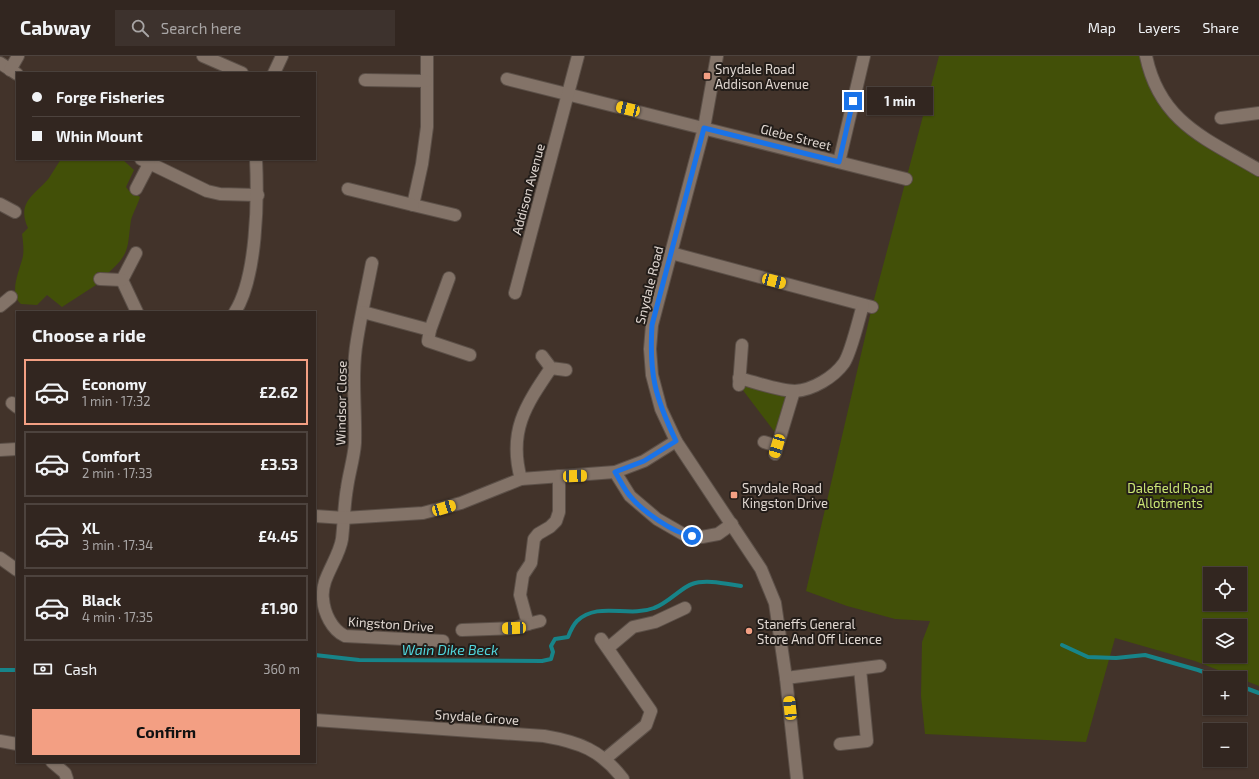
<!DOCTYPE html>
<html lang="en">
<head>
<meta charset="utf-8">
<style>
	body { margin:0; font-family:"Exo 2",sans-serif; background:#3d322d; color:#f1f3f6; height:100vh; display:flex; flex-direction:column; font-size:15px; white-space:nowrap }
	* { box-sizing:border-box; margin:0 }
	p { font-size:13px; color:#a8a5a5 }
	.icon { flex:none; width:22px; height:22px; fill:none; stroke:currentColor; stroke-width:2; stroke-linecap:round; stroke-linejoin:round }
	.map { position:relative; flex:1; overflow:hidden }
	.sheet { position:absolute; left:16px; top:255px; width:300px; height:452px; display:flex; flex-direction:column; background:#322620; border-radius:0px; box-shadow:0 1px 3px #0004,0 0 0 1px #4d433e }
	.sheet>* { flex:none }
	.banner { position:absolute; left:16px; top:16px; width:300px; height:88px; border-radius:0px; box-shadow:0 1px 3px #0004,0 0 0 1px #4d433e; display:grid; align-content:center; height:88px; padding:0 16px; background:#322620 }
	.fabs { position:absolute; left:1203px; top:511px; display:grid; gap:8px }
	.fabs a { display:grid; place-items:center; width:44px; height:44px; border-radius:0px; background:#322620; box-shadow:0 1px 3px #0004,0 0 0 1px #4d433e; font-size:20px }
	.end { position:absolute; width:18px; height:18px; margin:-9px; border:5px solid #1a73e8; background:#fff; box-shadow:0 0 0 2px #fff }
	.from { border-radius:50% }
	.bubble { position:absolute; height:28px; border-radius:0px; background:#322620; box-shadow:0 1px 3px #0004,0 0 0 1px #4d433e; font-size:13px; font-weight:700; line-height:28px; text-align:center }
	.car { position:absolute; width:12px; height:24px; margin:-12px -6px; border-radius:5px; box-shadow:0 0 3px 1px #0007; background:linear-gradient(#f5c518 24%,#345 0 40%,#f5c518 0 76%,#345 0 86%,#f5c518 0) }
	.banner b { display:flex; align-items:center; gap:14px; height:38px; font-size:15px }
	.banner b+b { border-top:1px solid #4d433e }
	.banner i { width:10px; height:10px; background:#f1f3f6 }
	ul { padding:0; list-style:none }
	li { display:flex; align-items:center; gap:12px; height:66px; margin:0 8px 6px; padding:0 8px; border:2px solid #4d433e; border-radius:0px }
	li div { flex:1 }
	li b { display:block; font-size:15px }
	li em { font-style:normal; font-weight:700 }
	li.current { border-color:#f39f83 }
	li>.icon { width:36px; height:36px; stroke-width:1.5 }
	h2 { padding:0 16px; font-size:18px; line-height:48px }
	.pay { display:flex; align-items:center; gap:10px; height:44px; padding:0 16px; font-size:15px }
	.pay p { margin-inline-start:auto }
	.cta { display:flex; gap:8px; margin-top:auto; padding:8px 16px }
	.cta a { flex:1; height:46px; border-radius:0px; background:#f39f83; color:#111; font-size:16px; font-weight:700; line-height:46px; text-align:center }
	header { display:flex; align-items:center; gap:24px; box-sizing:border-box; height:56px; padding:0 20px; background:#322620; border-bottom:1px solid #4d433e }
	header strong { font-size:19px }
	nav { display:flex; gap:22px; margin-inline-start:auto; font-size:14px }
	.search { width:280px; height:36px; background:#3d322d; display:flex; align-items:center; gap:10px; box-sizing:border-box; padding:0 14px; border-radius:0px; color:#a8a5a5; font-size:15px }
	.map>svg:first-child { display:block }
	.green { fill:#425008; fill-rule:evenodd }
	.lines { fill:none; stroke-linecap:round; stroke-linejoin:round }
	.stream { stroke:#178489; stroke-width:4 }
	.street-casing { stroke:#5c5048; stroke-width:14 }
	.secondary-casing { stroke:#5c5048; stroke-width:14 }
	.street { stroke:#837368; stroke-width:12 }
	.secondary { stroke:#837368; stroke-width:12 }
	.route { stroke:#1a73e8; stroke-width:5 }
	.poi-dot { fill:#f39f83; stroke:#231d19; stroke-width:1.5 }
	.labels { text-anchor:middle; stroke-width:4; stroke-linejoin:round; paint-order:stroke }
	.poi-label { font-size:13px; fill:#e0d7d1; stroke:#231d19; text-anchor:start }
	.street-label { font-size:13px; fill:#e0d7d1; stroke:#231d19 }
	.park-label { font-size:13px; fill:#cae574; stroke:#231d19 }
	.water-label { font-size:14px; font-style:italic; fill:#51d6dd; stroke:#231d19 }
</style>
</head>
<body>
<header>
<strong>Cabway</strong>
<div class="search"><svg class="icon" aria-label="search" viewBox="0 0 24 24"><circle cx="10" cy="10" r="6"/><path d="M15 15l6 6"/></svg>Search here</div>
<nav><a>Map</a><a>Layers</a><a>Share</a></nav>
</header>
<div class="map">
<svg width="1259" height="723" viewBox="0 0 1259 723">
	<rect width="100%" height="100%" fill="#42332a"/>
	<g class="green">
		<path d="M939 0H1146L1182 67 1259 114V630L1195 605 1115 582 1086 686 925 678 921 640 922 586 930 565 895 563 847 550 806 535 872 251ZM1210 518H1240V548H1210ZM1210 570H1240V600H1210Z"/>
		<path d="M61 103H122L134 114 126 131 129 135 140 141C138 148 133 157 131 164 127 191 131 197 108 217L97 216 96 229 62 251 47 239 37 249 21 248C8 237 20 214 23 200 24 193 23 185 22 178L28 172C16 146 35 139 49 122 53 116 57 109 61 103Z"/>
		<polygon points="739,329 794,335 780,383"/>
	</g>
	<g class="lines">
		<g class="stream">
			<polyline points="1062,589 1088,601 1116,602 1145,599 1198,614 1220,622"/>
			<path d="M315 599 359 604 542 605 551 603 553 596 551 590 555 583 568 581C570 576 573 569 577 565 598 545 628 562 654 552 667 548 682 531 692 528 706 523 727 528 741 530"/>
			<polyline points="0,614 17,614"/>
			<polyline points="1240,630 1259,637"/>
		</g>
		<g class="street-casing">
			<g id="street">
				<polyline points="203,0 242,17"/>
				<polyline points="427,0 427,71 422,108 413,149 455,159"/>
				<path d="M1146 0C1160 67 1207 83 1259 114"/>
				<polyline points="0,7 17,18"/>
				<polyline points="10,14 18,0"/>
				<polyline points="274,17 282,0"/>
				<polyline points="507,23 906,123"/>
				<polyline points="365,24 426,25"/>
				<polyline points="1221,62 1259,57"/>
				<polyline points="141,103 207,135 220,138 258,139"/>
				<polyline points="839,106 864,0"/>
				<polyline points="136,133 149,108"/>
				<polyline points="348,133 413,149"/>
				<polyline points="0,148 15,156"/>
				<polyline points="136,197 122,224 137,256"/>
				<polyline points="671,197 872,251"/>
				<path d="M372 207C367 233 361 259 357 284 351 319 356 353 355 387 354 402 349 417 347 432 344 449 344 466 342 483 339 503 320 523 323 543 324 557 332 574 345 580L443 585"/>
				<polyline points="449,222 430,274 428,285 470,299"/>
				<polyline points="100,223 122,224"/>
				<polyline points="515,237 578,0"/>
				<polyline points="0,250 11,241"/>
				<path d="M235 256C257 221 258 144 256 103"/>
				<polyline points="363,256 430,274"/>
				<polyline points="542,300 551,312 566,314"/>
				<path d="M739 322C755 326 779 335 795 335 813 334 834 321 844 307 851 297 859 262 863 249"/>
				<polyline points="739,329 742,289"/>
				<polyline points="12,347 17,351"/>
				<polyline points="764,386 777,390"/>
				<polyline points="0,394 17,393"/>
				<polyline points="775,398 794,335"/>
				<polyline points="615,416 630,440 657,463 683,478 702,481 718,478 732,468"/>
				<path d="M521 423C508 376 525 350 551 312"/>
				<polyline points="315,460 344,462 423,457 461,447 521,423 615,416 644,405 676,385"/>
				<polyline points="0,502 17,514"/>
				<polyline points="540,565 528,568 520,539 523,519 531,507 534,483 538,478 550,471 556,465 559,456 559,420"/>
				<polyline points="462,574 514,572 528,568"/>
				<polyline points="601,583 651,655 646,669 605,703"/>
				<polyline points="608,592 633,571 655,566 685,552"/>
				<polyline points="786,622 880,610"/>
				<path d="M315 664 544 680C579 686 601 694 623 723"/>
				<polyline points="0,685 17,688"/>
				<polyline points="840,688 867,685 860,613"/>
				<polyline points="52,706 65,717 67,723"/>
			</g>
		</g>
		<g class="secondary-casing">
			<polyline id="secondary" points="717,0 704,72 652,269 650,293 652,319 661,353 676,385 761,513 775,547 786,622 797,723"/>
		</g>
		<use href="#street" class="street"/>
		<use href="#secondary" class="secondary"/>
	</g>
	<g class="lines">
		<path class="route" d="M692 480C673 477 642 455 630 440 624 433 620 424 615 416L644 405 676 385C655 341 649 318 652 269L704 72 839 106 853 45"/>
	</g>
	<g class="poi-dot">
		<rect x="703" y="16" width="8" height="8" rx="2"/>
		<rect x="730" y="435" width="8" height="8" rx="2"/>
		<circle cx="749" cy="575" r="4"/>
	</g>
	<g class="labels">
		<g class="poi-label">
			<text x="715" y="18">Snydale Road<tspan x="715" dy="15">Addison Avenue</tspan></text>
			<text x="742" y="437">Snydale Road<tspan x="742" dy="15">Kingston Drive</tspan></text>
			<text x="757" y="573">Staneffs General<tspan x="757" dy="15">Store And Off Licence</tspan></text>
		</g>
		<g class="street-label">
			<text transform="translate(796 81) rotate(14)" y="5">Glebe Street</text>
			<text transform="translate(528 133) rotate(-75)" y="5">Addison Avenue</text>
			<text transform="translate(649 229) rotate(-76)" y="5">Snydale Road</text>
			<text transform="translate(341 347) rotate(-89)" y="5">Windsor Close</text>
			<text transform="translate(391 568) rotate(4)" y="5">Kingston Drive</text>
			<text transform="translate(477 661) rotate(4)" y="5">Snydale Grove</text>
		</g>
		<g class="park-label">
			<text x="1170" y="437">Dalefield Road<tspan x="1170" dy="15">Allotments</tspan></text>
		</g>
		<g class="water-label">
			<text x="450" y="599">Wain Dike Beck</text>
		</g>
	</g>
</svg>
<div class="fabs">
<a><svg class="icon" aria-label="locate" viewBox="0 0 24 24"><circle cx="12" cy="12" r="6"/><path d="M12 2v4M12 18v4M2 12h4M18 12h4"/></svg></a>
<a><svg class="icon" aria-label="layers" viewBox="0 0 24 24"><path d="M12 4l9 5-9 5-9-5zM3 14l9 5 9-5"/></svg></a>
<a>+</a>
<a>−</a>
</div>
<i class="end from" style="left:692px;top:480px"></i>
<i class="end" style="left:853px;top:45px"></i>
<div class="bubble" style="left:867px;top:31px;width:66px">1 min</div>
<i class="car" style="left:628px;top:53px;rotate:284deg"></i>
<i class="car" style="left:774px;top:225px;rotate:105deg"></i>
<i class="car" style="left:777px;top:390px;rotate:197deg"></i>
<i class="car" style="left:575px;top:420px;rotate:88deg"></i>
<i class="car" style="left:444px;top:452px;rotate:73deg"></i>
<i class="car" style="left:514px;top:572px;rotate:268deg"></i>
<i class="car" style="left:790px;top:652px;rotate:354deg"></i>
<div class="banner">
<b><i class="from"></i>Forge Fisheries</b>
<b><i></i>Whin Mount</b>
</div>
<section class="sheet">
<h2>Choose a ride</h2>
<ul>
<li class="current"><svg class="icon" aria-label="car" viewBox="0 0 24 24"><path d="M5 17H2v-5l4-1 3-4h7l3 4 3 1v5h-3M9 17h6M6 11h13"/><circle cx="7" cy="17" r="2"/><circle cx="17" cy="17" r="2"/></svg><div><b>Economy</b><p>1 min · 17:32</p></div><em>£2.62</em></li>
<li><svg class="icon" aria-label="car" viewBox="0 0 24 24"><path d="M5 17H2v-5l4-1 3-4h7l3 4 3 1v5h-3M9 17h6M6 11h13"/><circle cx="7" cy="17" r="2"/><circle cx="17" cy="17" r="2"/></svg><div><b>Comfort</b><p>2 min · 17:33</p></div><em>£3.53</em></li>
<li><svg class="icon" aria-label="car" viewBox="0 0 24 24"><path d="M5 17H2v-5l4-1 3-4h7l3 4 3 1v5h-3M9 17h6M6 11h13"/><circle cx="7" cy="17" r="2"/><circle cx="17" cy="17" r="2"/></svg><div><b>XL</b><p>3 min · 17:34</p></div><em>£4.45</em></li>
<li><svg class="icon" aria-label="car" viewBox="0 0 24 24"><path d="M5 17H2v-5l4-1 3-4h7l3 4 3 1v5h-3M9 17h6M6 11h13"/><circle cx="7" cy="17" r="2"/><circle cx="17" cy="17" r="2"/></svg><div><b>Black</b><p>4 min · 17:35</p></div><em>£1.90</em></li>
</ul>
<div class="pay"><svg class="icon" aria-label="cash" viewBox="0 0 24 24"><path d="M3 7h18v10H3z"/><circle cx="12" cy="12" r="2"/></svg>Cash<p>360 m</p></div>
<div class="cta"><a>Confirm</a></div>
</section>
</div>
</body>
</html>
